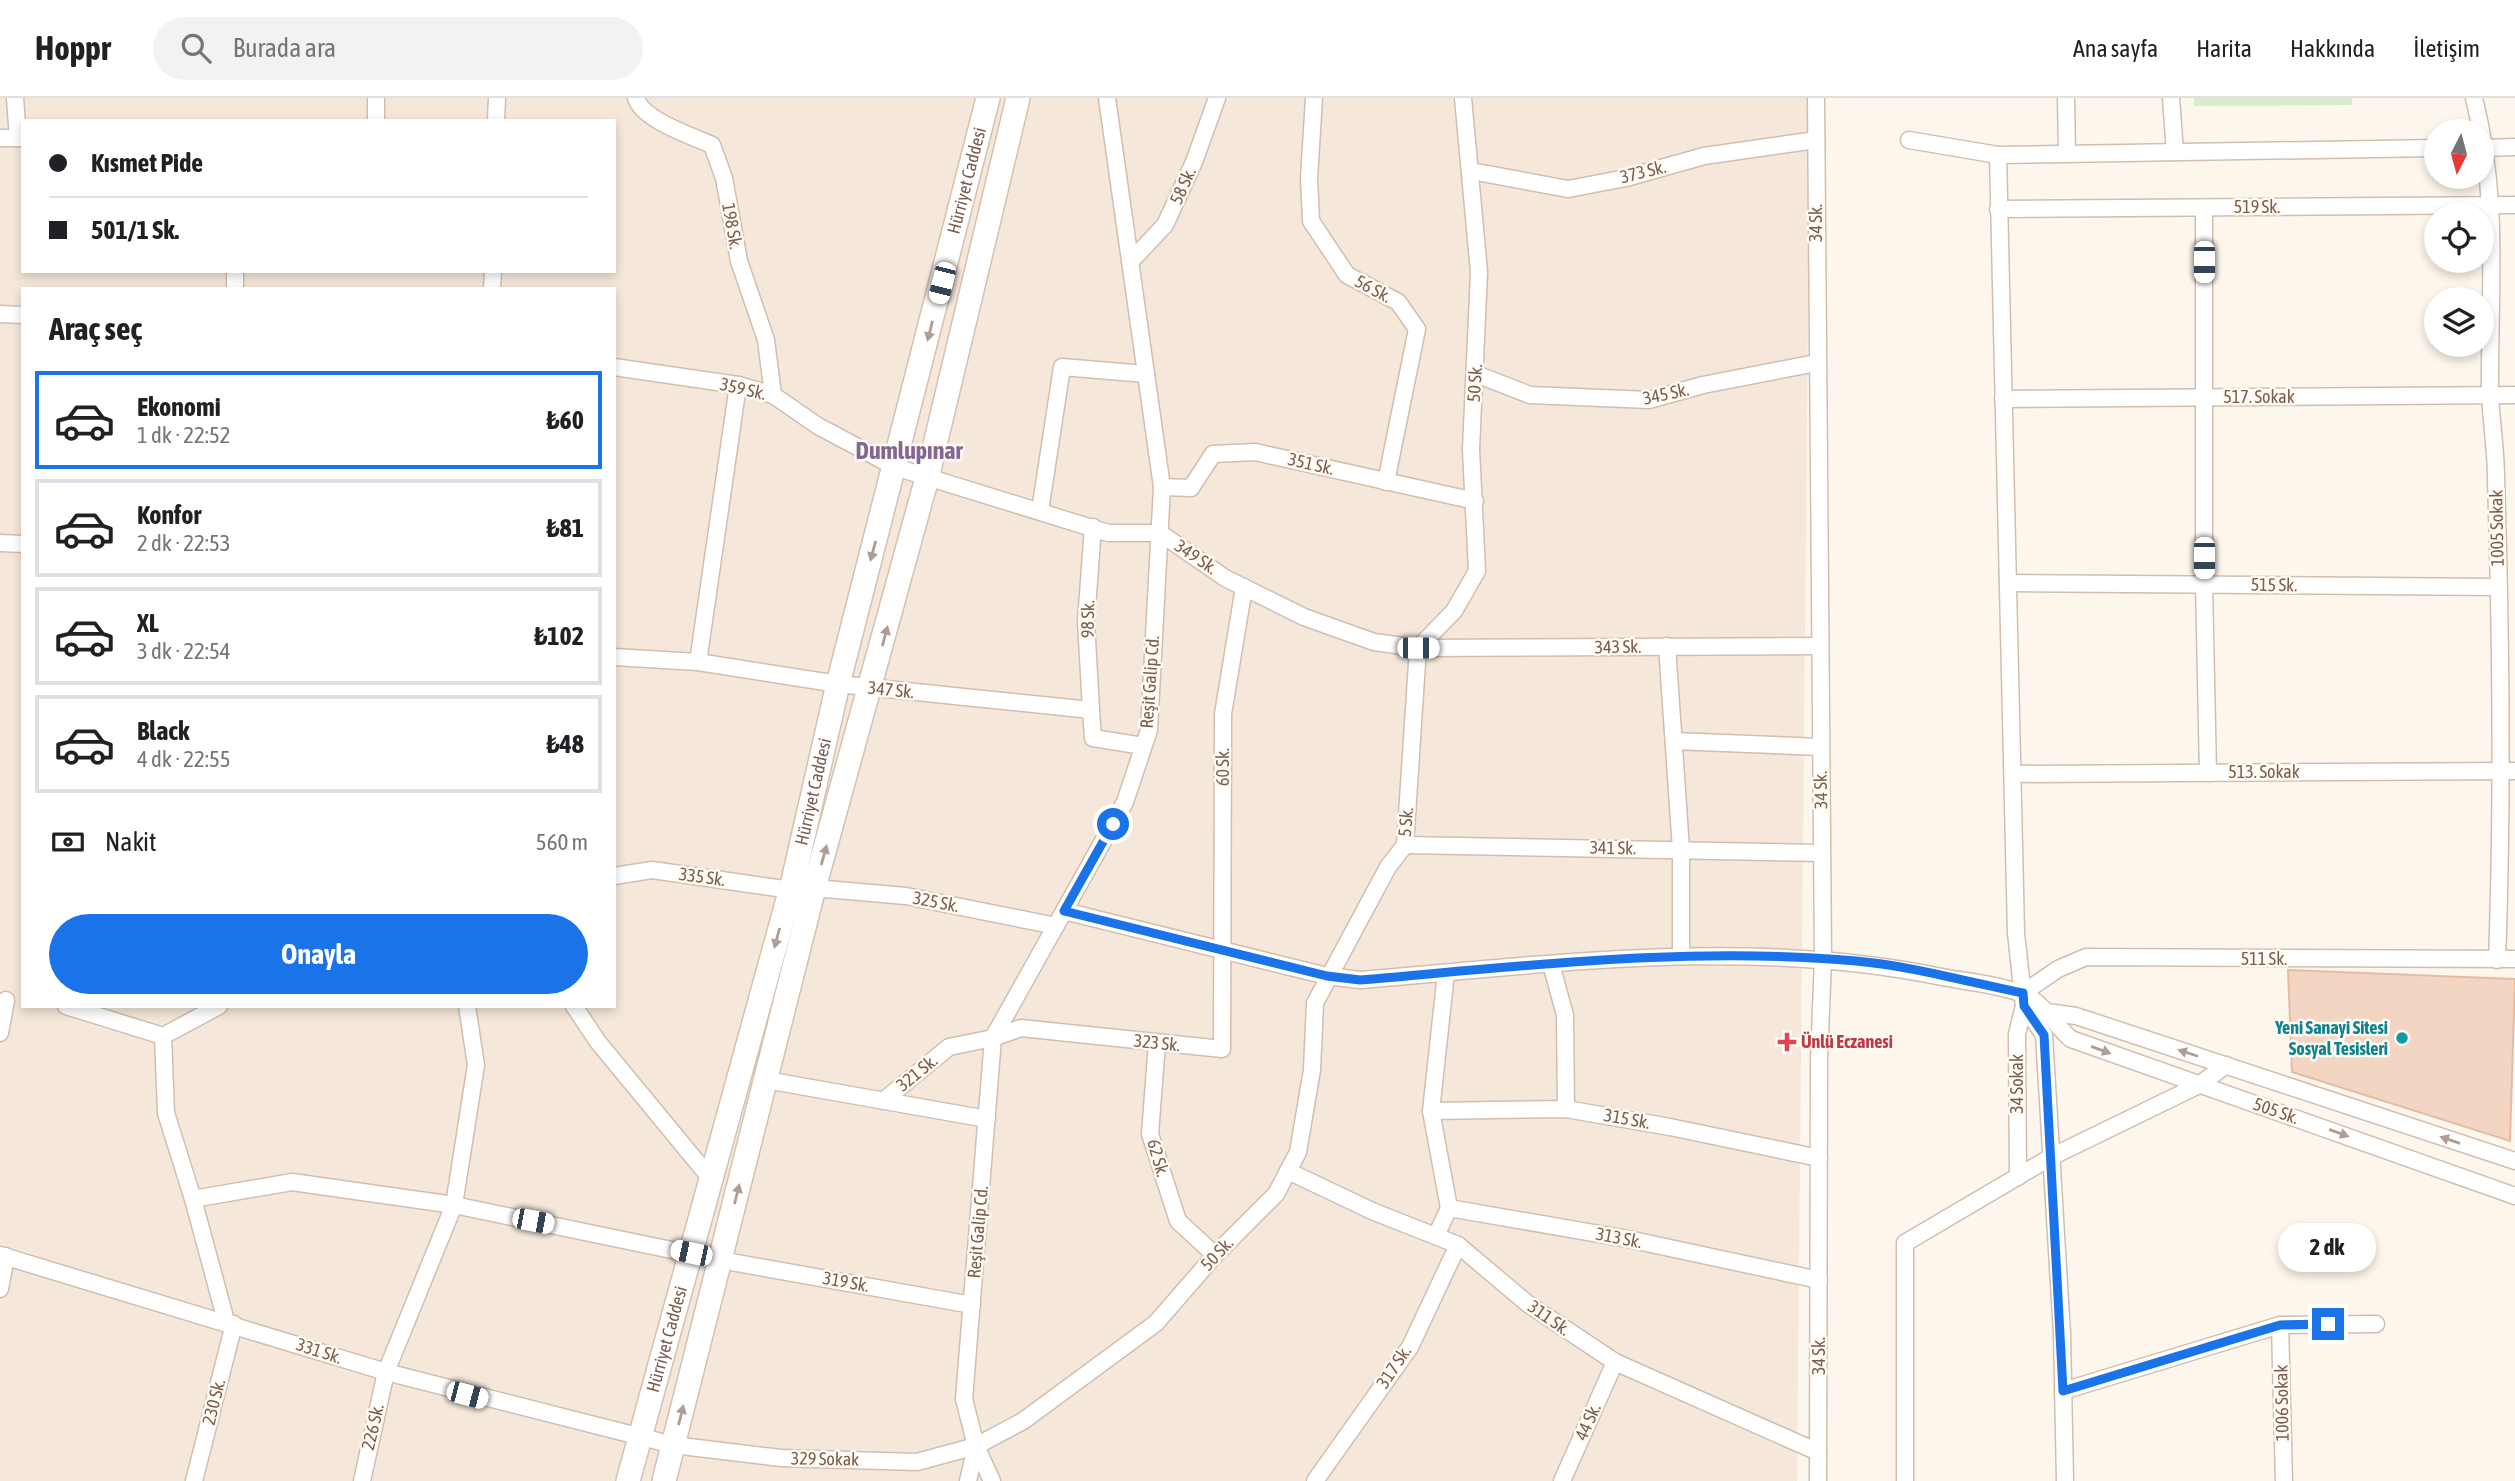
<!DOCTYPE html>
<html lang="tr">
<head>
<meta charset="utf-8">
<style>
	body { margin:0; font-family:"Asap Condensed",sans-serif; background:#f2f2f2; color:#202124; height:100vh; display:flex; flex-direction:column; font-size:26px; white-space:nowrap }
	* { box-sizing:border-box; margin:0 }
	p { font-size:23px; color:#757577 }
	.icon { flex:none; width:38px; height:38px; fill:none; stroke:currentColor; stroke-width:2; stroke-linecap:round; stroke-linejoin:round }
	.map { position:relative; flex:1; overflow:hidden }
	.side { position:absolute; left:21px; top:189px; width:595px; height:721px; display:flex; flex-direction:column; background:#fff; border-radius:0px; box-shadow:0 4px 10px #0003 }
	.side>* { flex:none }
	.guide { position:absolute; left:21px; top:21px; width:595px; height:154px; border-radius:0px; box-shadow:0 4px 10px #0003; display:grid; align-content:center; height:154px; padding:0 28px; background:#fff }
	.needle { width:46px; rotate:186deg }
	.controls { position:absolute; left:2424px; top:21px; display:grid; gap:14px }
	.controls a { display:grid; place-items:center; width:70px; height:70px; border-radius:50%; background:#fff; box-shadow:0 4px 10px #0003; font-size:35px }
	.end { position:absolute; width:32px; height:32px; margin:-16px; border:9px solid #1a73e8; background:#fff; box-shadow:0 0 0 4px #fff }
	.from { border-radius:50% }
	.bubble { position:absolute; height:49px; border-radius:24px; background:#fff; box-shadow:0 4px 10px #0003; font-size:23px; font-weight:700; line-height:49px; text-align:center }
	.car { position:absolute; width:21px; height:42px; margin:-21px -10px; border-radius:9px; box-shadow:0 0 5px 2px #0007; background:linear-gradient(#fff 24%,#345 0 40%,#fff 0 76%,#345 0 86%,#fff 0) }
	.guide b { display:flex; align-items:center; gap:24px; height:66px; font-size:26px }
	.guide b+b { border-top:2px solid #e0e0e0 }
	.guide i { width:18px; height:18px; background:#202124 }
	ul { padding:0; list-style:none }
	li { display:flex; align-items:center; gap:21px; height:98px; margin:0 14px 10px; padding:0 14px; border:4px solid #e0e0e0; border-radius:0px }
	li div { flex:1 }
	li b { display:block; font-size:26px }
	li em { font-style:normal; font-weight:700 }
	li.selected { border-color:#1a73e8 }
	li>.icon { width:63px; height:63px; stroke-width:1.5 }
	h2 { padding:0 28px; font-size:32px; line-height:84px }
	.pay { display:flex; align-items:center; gap:18px; height:77px; padding:0 28px; font-size:26px }
	.pay p { margin-inline-start:auto }
	.action { display:flex; gap:14px; margin-top:auto; padding:14px 28px }
	.action a { flex:1; height:80px; border-radius:42px; background:#1a73e8; color:#fff; font-size:28px; font-weight:700; line-height:80px; text-align:center }
	header { display:flex; align-items:center; gap:42px; box-sizing:border-box; height:98px; padding:0 35px; background:#fff; border-bottom:2px solid #e0e0e0 }
	header strong { font-size:33px }
	nav { display:flex; gap:38px; margin-inline-start:auto; font-size:24px }
	.search { width:490px; height:63px; background:#f2f2f2; display:flex; align-items:center; gap:18px; box-sizing:border-box; padding:0 24px; border-radius:38px; color:#757577; font-size:26px }
	.map>svg:first-child { display:block }
	.residential { fill:#f5e8da; fill-rule:evenodd }
	.green { fill:#d8ecc9 }
	.building { fill:#f3d5c3; stroke:#e6bba3; stroke-width:2 }
	.lines { fill:none; stroke-linecap:round; stroke-linejoin:round }
	.street-casing { stroke:#d1beb0; stroke-width:19 }
	.secondary-casing { stroke:#d6c0b0; stroke-width:26 }
	.street { stroke:#fff; stroke-width:16 }
	.secondary { stroke:#fff; stroke-width:23 }
	.oneway { fill:#af9d94 }
	.route { stroke:#1a73e8; stroke-width:9 }
	.culture-dot { fill:#0f9aa8; stroke:#fffaf3; stroke-width:2.5 }
	.health-dot { fill:#e0444e; stroke:#fffaf3; stroke-width:2.5 }
	.labels { text-anchor:middle; stroke-width:5; stroke-linejoin:round; paint-order:stroke }
	.street-label { font-size:18px; fill:#7a5c4d; stroke:#fffaf3 }
	.culture-label { font-size:18px; font-weight:bold; fill:#0d838f; stroke:#fffaf3; text-anchor:end }
	.health-label { font-size:18px; font-weight:bold; fill:#be3a42; stroke:#fffaf3; text-anchor:start }
	.district-label { font-size:24px; font-weight:bold; fill:#846695; stroke:#fffaf3 }
</style>
</head>
<body>
<header>
<strong>Hoppr</strong>
<div class="search"><svg class="icon" aria-label="search" viewBox="0 0 24 24"><circle cx="10" cy="10" r="6"/><path d="M15 15l6 6"/></svg>Burada ara</div>
<nav><a>Ana sayfa</a><a>Harita</a><a>Hakkında</a><a>İletişim</a></nav>
</header>
<div class="map">
<svg width="2515" height="1383" viewBox="0 0 2515 1383">
	<rect width="100%" height="100%" fill="#fdf6ec"/>
	<path class="residential" d="M0 0H1810L1797 1383H0ZM23 23H614V173H23ZM23 191H614V908H23Z"/>
	<polygon class="green" points="2194,0 2352,0 2352,7 2194,8"/>
	<polygon class="building" points="2288,872 2515,881 2510,1043 2292,974"/>
	<g class="lines">
		<g class="street-casing">
			<g id="street">
				<polyline points="15,0 18,40"/>
				<path d="M636 0C642 22 692 38 712 47L724 80 739 163 766 242 773 297"/>
				<polyline points="1314,0 1309,80 1311,123 1347,177 1398,204 1417,231 1386,384"/>
				<polyline points="1816,0 1823,861 1819,962 1818,1383"/>
				<polyline points="2066,0 2067,56"/>
				<polyline points="2171,0 2175,54"/>
				<path d="M2474 0C2500 103 2489 191 2490 295 2491 323 2496 351 2496 380 2501 541 2503 701 2497 862"/>
				<polyline points="376,23 376,0"/>
				<polyline points="496,23 497,0"/>
				<polyline points="0,40 23,40"/>
				<polyline points="1909,42 1998,57 2436,50"/>
				<polyline points="2482,50 2515,49"/>
				<polyline points="1998,57 2016,835 2024,908 2017,936 2018,1079"/>
				<polyline points="1471,73 1568,91 1626,80 1704,58 1816,42"/>
				<polyline points="2204,110 2204,486 2208,675"/>
				<polyline points="1998,111 2515,107"/>
				<polyline points="1130,164 1165,127 1194,64 1217,0"/>
				<polyline points="235,191 235,173"/>
				<polyline points="492,191 493,173"/>
				<polyline points="0,216 23,217"/>
				<polyline points="614,269 738,287 773,297 818,328 895,369 1108,435 1160,435 1225,480 1304,519 1374,544 1418,550 1819,548"/>
				<polyline points="1476,276 1530,297 1649,302 1703,287 1816,265"/>
				<polyline points="2003,301 2515,297"/>
				<polyline points="1162,389 1191,390 1213,356 1255,354 1475,403"/>
				<polyline points="1040,413 1062,269 1146,276"/>
				<polyline points="0,445 23,446"/>
				<polyline points="2008,485 2498,489"/>
				<polyline points="1667,548 1681,751 1681,857"/>
				<polyline points="1418,550 1454,513 1477,473 1471,351 1479,174 1463,0"/>
				<polyline points="614,559 698,564 838,586 1091,612 1093,640 1143,648"/>
				<polyline points="698,564 738,287"/>
				<polyline points="1091,612 1086,523 1093,429"/>
				<polyline points="1674,643 1820,649"/>
				<polyline points="2013,676 2515,673"/>
				<polyline points="1405,747 1821,755"/>
				<polyline points="614,778 652,772 791,792 814,790 906,798 1056,828"/>
				<path d="M1064 813 1327 878 1360 882C1553 866 1750 839 1942 879 1968 884 1996 886 2020 895 2042 902 2054 927 2071 941L2515 1098"/>
				<polyline points="1551,866 1565,917 1566,1011"/>
				<polyline points="1446,875 1431,1013 1449,1110"/>
				<polyline points="2023,895 2058,871 2086,859 2515,861"/>
				<polyline points="66,908 163,938 219,908"/>
				<polyline points="574,908 598,944 711,1081"/>
				<polyline points="2024,908 2044,937 2062,1236 2065,1383"/>
				<polyline points="2047,914 2076,918 2515,1063"/>
				<polyline points="0,935 6,902"/>
				<polyline points="163,938 166,1015 193,1101"/>
				<polyline points="1157,945 1150,1036 1178,1123 1215,1157"/>
				<polyline points="766,982 987,1021"/>
				<polyline points="883,1003 949,949 993,940 1021,930 1222,951 1223,616 1244,489"/>
				<polyline points="1431,1013 1566,1011 1670,1029 1819,1060"/>
				<polyline points="1288,1073 1372,1113 1458,1147 1528,1206 1615,1264 1818,1354"/>
				<polyline points="1436,1138 1449,1110 1628,1141 1819,1182"/>
				<polyline points="0,1157 386,1274 673,1347 781,1360 917,1364 976,1348 1023,1323 1156,1225 1215,1157 1276,1096 1298,1054 1312,972 1315,905 1388,769 1405,747 1418,550"/>
				<polyline points="0,1191 6,1158"/>
				<polyline points="226,1223 193,1101 292,1084 454,1107 720,1162 972,1207"/>
				<polyline points="2280,1227 2284,1383"/>
				<polyline points="2063,1293 2280,1227 2376,1226"/>
				<polyline points="976,1348 992,1383"/>
				<polyline points="194,1383 234,1226"/>
				<polyline points="362,1383 386,1274 454,1107 476,967 467,908"/>
				<polyline points="968,1383 976,1348 964,1301 993,940 1125,704 1149,632 1162,389 1107,0"/>
				<polyline points="1315,1383 1410,1249 1458,1147"/>
				<polyline points="1562,1383 1615,1264"/>
				<polyline points="1905,1383 1905,1145 2051,1059 2199,987 2226,967"/>
			</g>
		</g>
		<g class="secondary-casing">
			<g id="secondary">
				<path id="s1" d="M628 1383 793 783 838 586 988 0"/>
				<polyline points="664,1383 814,790 927,380 1018,0"/>
			</g>
		</g>
		<use href="#street" class="street"/>
		<use href="#secondary" class="secondary"/>
	</g>
	<defs><path id="oneway-solid" d="M-6-.8H1V-3.2L6.5 0L1 3.2V.8H-6Z" transform="scale(1.75)"/></defs>
	<g class="oneway">
		<use href="#oneway-solid" transform="translate(930 233) rotate(104)"/>
		<use href="#oneway-solid" transform="translate(873 453) rotate(105)"/>
		<use href="#oneway-solid" transform="translate(885 538) rotate(-75)"/>
		<use href="#oneway-solid" transform="translate(824 757) rotate(-74)"/>
		<use href="#oneway-solid" transform="translate(777 840) rotate(105)"/>
		<use href="#oneway-solid" transform="translate(2101 952) rotate(20)"/>
		<use href="#oneway-solid" transform="translate(2188 955) rotate(-162)"/>
		<use href="#oneway-solid" transform="translate(2339 1035) rotate(20)"/>
		<use href="#oneway-solid" transform="translate(2450 1042) rotate(-161)"/>
		<use href="#oneway-solid" transform="translate(737 1096) rotate(-76)"/>
		<use href="#oneway-solid" transform="translate(681 1317) rotate(-76)"/>
	</g>
	<g class="lines">
		<path class="route" d="M1113 726 1064 813 1327 878 1360 882C1525 868 1691 848 1856 863 1912 868 1968 884 2023 895L2024 908 2044 937 2063 1293 2280 1227 2328 1226"/>
	</g>
	<circle class="culture-dot" cx="2402" cy="940" r="7"/>
	<path class="health-dot" d="M1783.5 933.5h7v7h7v7h-7v7h-7v-7h-7v-7h7z"/>
	<g class="labels">
		<g class="street-label">
			<text transform="translate(1643 74) rotate(-14)" y="6">373 Sk.</text>
			<text dy="6" stroke="none"><textPath href="#s1" startOffset="1344">Hürriyet Caddesi</textPath></text>
			<text transform="translate(1183 88) rotate(-66)" y="6">58 Sk.</text>
			<text x="2257" y="115">519 Sk.</text>
			<text transform="translate(1816 125) rotate(-90)" y="6">34 Sk.</text>
			<text transform="translate(732 128) rotate(80)" y="6">198 Sk.</text>
			<text transform="translate(1373 191) rotate(28)" y="6">56 Sk.</text>
			<text transform="translate(1475 285) rotate(-86)" y="6">50 Sk.</text>
			<text transform="translate(743 291) rotate(13)" y="6">359 Sk.</text>
			<text transform="translate(1666 296) rotate(-12)" y="6">345 Sk.</text>
			<text x="2259" y="305">517. Sokak</text>
			<text transform="translate(1311 366) rotate(13)" y="6">351 Sk.</text>
			<text transform="translate(2497 430) rotate(-91)" y="6">1005 Sokak</text>
			<text transform="translate(1196 459) rotate(34)" y="6">349 Sk.</text>
			<text transform="translate(2274 487) rotate(1)" y="6">515 Sk.</text>
			<text transform="translate(1088 521) rotate(-89)" y="6">98 Sk.</text>
			<text transform="translate(1618 549) rotate(-1)" y="6">343 Sk.</text>
			<text transform="translate(1150 584) rotate(-86)" y="6">Reşit Galip Cd.</text>
			<text transform="translate(891 592) rotate(6)" y="6">347 Sk.</text>
			<text transform="translate(1223 669) rotate(-90)" y="6">60 Sk.</text>
			<text x="2264" y="680">513. Sokak</text>
			<text transform="translate(1821 692) rotate(-91)" y="6">34 Sk.</text>
			<text dy="6" stroke="none"><textPath href="#s1" startOffset="714">Hürriyet Caddesi</textPath></text>
			<text transform="translate(1406 724) rotate(-85)" y="6">5 Sk.</text>
			<text transform="translate(1613 750) rotate(1)" y="6">341 Sk.</text>
			<text transform="translate(702 779) rotate(8)" y="6">335 Sk.</text>
			<text transform="translate(936 804) rotate(11)" y="6">325 Sk.</text>
			<text x="2264" y="867">511 Sk.</text>
			<text transform="translate(1157 945) rotate(6)" y="6">323 Sk.</text>
			<text transform="translate(917 975) rotate(-39)" y="6">321 Sk.</text>
			<text transform="translate(2017 986) rotate(-90)" y="6">34 Sokak</text>
			<text transform="translate(2276 1013) rotate(19)" y="6">505 Sk.</text>
			<text transform="translate(1627 1021) rotate(10)" y="6">315 Sk.</text>
			<text transform="translate(1158 1060) rotate(74)" y="6">62 Sk.</text>
			<text transform="translate(978 1134) rotate(-85)" y="6">Reşit Galip Cd.</text>
			<text transform="translate(1619 1140) rotate(11)" y="6">313 Sk.</text>
			<text transform="translate(1217 1156) rotate(-47)" y="6">50 Sk.</text>
			<text transform="translate(846 1184) rotate(10)" y="6">319 Sk.</text>
			<text transform="translate(1549 1220) rotate(35)" y="6">311 Sk.</text>
			<text dy="6" stroke="none"><textPath href="#s1" startOffset="147">Hürriyet Caddesi</textPath></text>
			<text transform="translate(319 1253) rotate(18)" y="6">331 Sk.</text>
			<text transform="translate(1819 1258) rotate(-90)" y="6">34 Sk.</text>
			<text transform="translate(1394 1269) rotate(-56)" y="6">317 Sk.</text>
			<text transform="translate(214 1304) rotate(-76)" y="6">230 Sk.</text>
			<text transform="translate(2282 1305) rotate(-91)" y="6">1006 Sokak</text>
			<text transform="translate(1588 1324) rotate(-66)" y="6">44 Sk.</text>
			<text transform="translate(373 1329) rotate(-77)" y="6">226 Sk.</text>
			<text transform="translate(825 1361) rotate(1)" y="6">329 Sokak</text>
		</g>
		<g class="culture-label">
			<text x="2388" y="936">Yeni Sanayi Sitesi<tspan x="2388" dy="21">Sosyal Tesisleri</tspan></text>
		</g>
		<g class="health-label">
			<text x="1801" y="950">Ünlü Eczanesi</text>
		</g>
		<g class="district-label">
			<text x="909" y="361">Dumlupınar</text>
		</g>
	</g>
</svg>
<div class="controls">
<a><svg class="needle" viewBox="-14 -14 28 28"><path d="M0-13l5 13h-10z" fill="#e53935"/><path d="M0 13l5-13h-10z" fill="#757577"/></svg></a>
<a><svg class="icon" aria-label="locate" viewBox="0 0 24 24"><circle cx="12" cy="12" r="6"/><path d="M12 2v4M12 18v4M2 12h4M18 12h4"/></svg></a>
<a><svg class="icon" aria-label="layers" viewBox="0 0 24 24"><path d="M12 4l9 5-9 5-9-5zM3 14l9 5 9-5"/></svg></a>
</div>
<i class="end from" style="left:1113px;top:726px"></i>
<i class="end" style="left:2328px;top:1226px"></i>
<div class="bubble" style="left:2278px;top:1125px;width:98px">2 dk</div>
<i class="car" style="left:2204px;top:164px;rotate:180deg"></i>
<i class="car" style="left:942px;top:185px;rotate:194deg"></i>
<i class="car" style="left:2204px;top:460px;rotate:180deg"></i>
<i class="car" style="left:1418px;top:550px;rotate:90deg"></i>
<i class="car" style="left:533px;top:1123px;rotate:101deg"></i>
<i class="car" style="left:691px;top:1155px;rotate:282deg"></i>
<i class="car" style="left:467px;top:1297px;rotate:105deg"></i>
<div class="guide">
<b><i class="from"></i>Kısmet Pide</b>
<b><i></i>501/1 Sk.</b>
</div>
<section class="side">
<h2>Araç seç</h2>
<ul>
<li class="selected"><svg class="icon" aria-label="car" viewBox="0 0 24 24"><path d="M5 17H2v-5l4-1 3-4h7l3 4 3 1v5h-3M9 17h6M6 11h13"/><circle cx="7" cy="17" r="2"/><circle cx="17" cy="17" r="2"/></svg><div><b>Ekonomi</b><p>1 dk · 22:52</p></div><em>₺60</em></li>
<li><svg class="icon" aria-label="car" viewBox="0 0 24 24"><path d="M5 17H2v-5l4-1 3-4h7l3 4 3 1v5h-3M9 17h6M6 11h13"/><circle cx="7" cy="17" r="2"/><circle cx="17" cy="17" r="2"/></svg><div><b>Konfor</b><p>2 dk · 22:53</p></div><em>₺81</em></li>
<li><svg class="icon" aria-label="car" viewBox="0 0 24 24"><path d="M5 17H2v-5l4-1 3-4h7l3 4 3 1v5h-3M9 17h6M6 11h13"/><circle cx="7" cy="17" r="2"/><circle cx="17" cy="17" r="2"/></svg><div><b>XL</b><p>3 dk · 22:54</p></div><em>₺102</em></li>
<li><svg class="icon" aria-label="car" viewBox="0 0 24 24"><path d="M5 17H2v-5l4-1 3-4h7l3 4 3 1v5h-3M9 17h6M6 11h13"/><circle cx="7" cy="17" r="2"/><circle cx="17" cy="17" r="2"/></svg><div><b>Black</b><p>4 dk · 22:55</p></div><em>₺48</em></li>
</ul>
<div class="pay"><svg class="icon" aria-label="cash" viewBox="0 0 24 24"><path d="M3 7h18v10H3z"/><circle cx="12" cy="12" r="2"/></svg>Nakit<p>560 m</p></div>
<div class="action"><a>Onayla</a></div>
</section>
</div>
</body>
</html>
